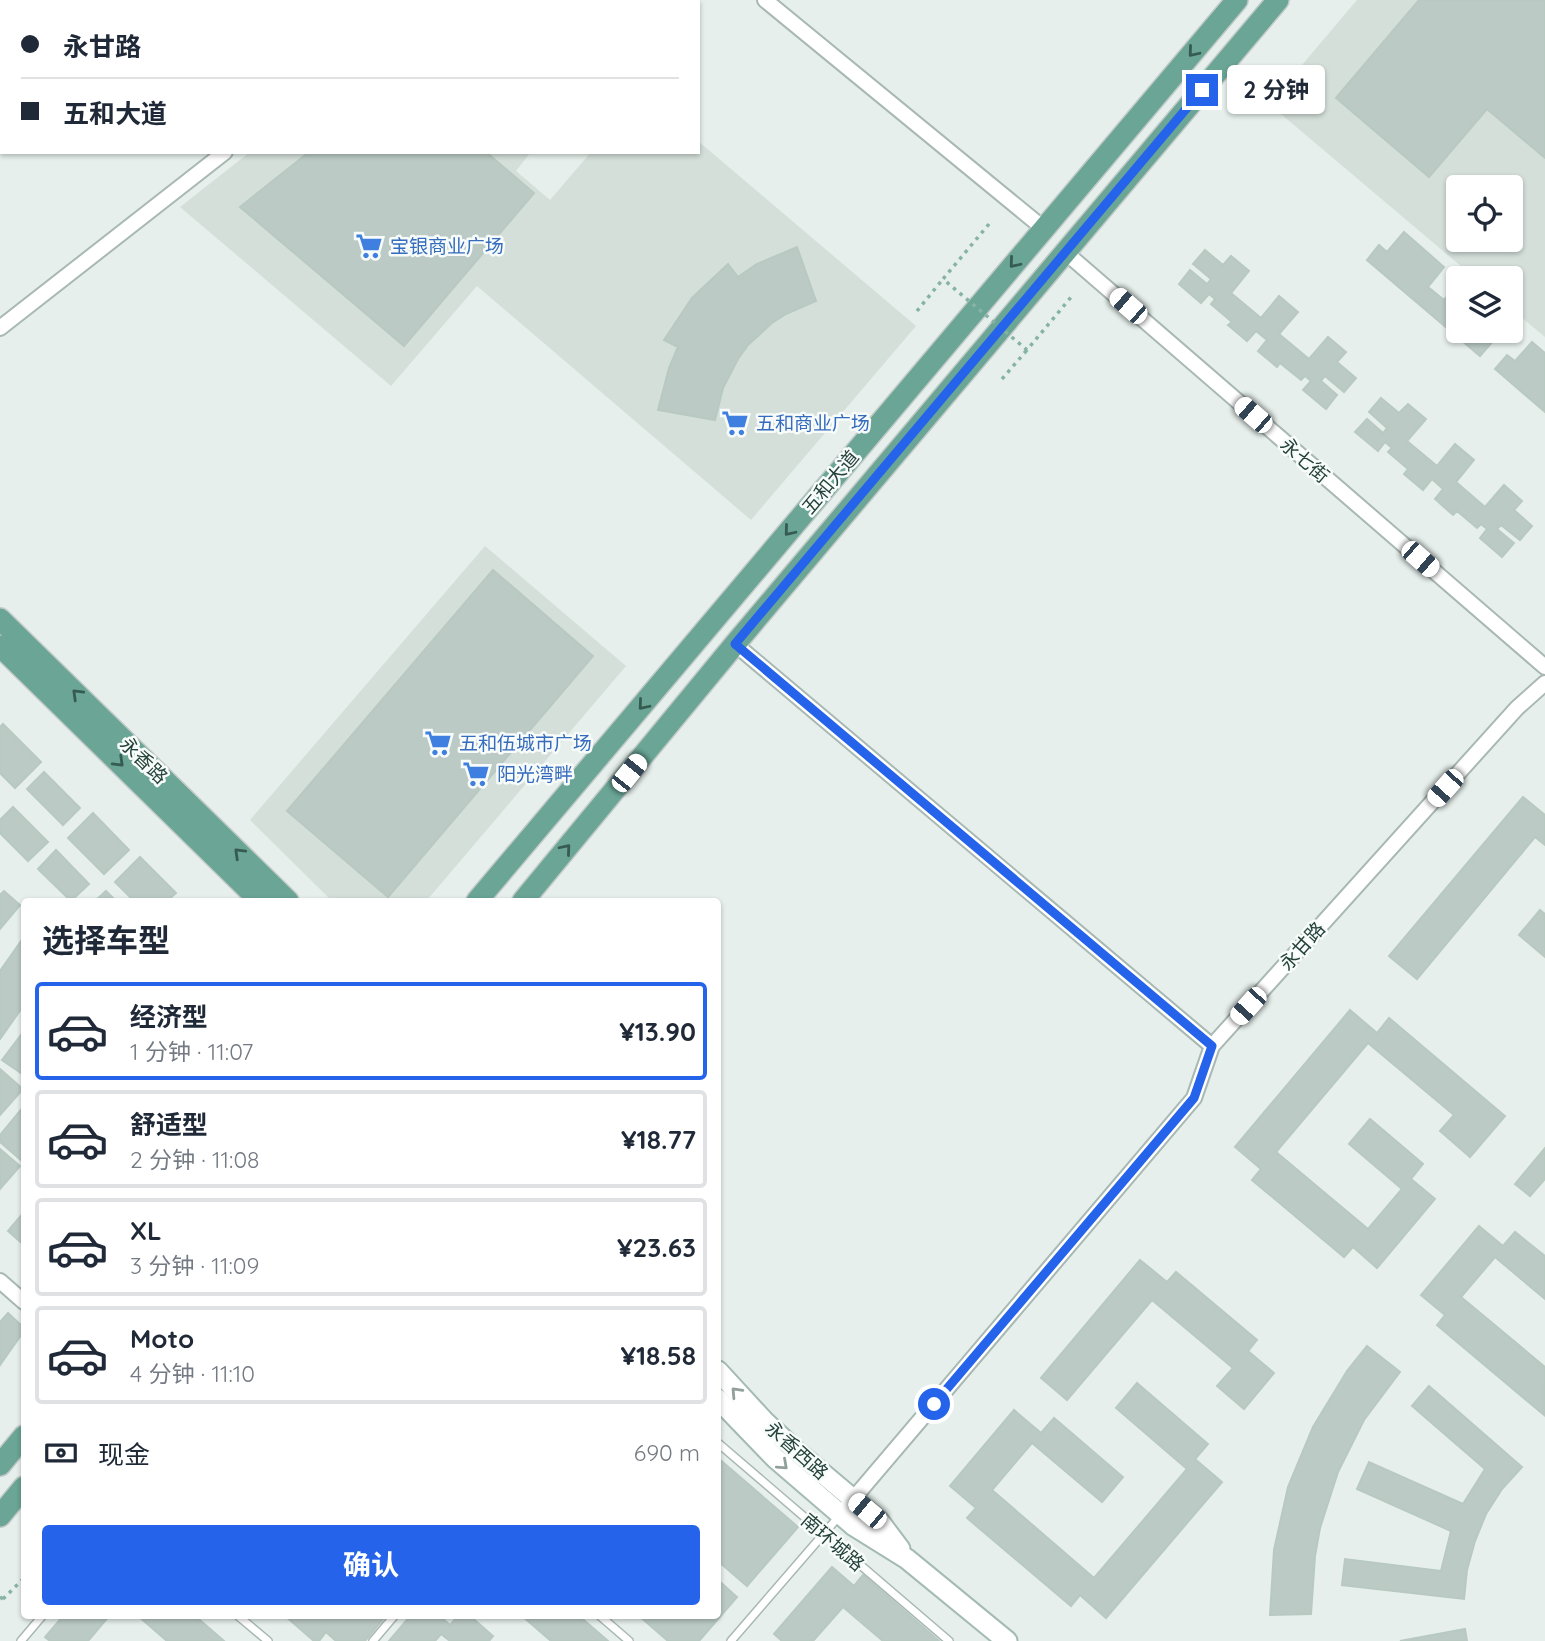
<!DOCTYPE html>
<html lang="zh">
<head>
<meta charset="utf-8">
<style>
	body { margin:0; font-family:Quicksand,"Noto Sans SC",sans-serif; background:#f2f2f3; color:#1f2937; height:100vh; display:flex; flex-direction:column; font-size:26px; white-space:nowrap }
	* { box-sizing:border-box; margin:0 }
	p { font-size:23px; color:#747a83 }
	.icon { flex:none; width:38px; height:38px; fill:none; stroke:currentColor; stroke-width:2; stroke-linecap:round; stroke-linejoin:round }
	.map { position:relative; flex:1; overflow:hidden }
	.details { position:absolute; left:21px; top:898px; width:700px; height:721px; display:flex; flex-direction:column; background:#fff; border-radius:7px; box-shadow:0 2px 5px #0004 }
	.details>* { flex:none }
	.banner { position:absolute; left:0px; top:0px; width:700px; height:154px; box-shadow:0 2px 5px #0004; display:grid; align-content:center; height:154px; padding:0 21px; background:#fff }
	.fabs { position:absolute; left:1446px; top:175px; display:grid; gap:14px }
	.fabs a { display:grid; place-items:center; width:77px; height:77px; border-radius:7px; background:#fff; box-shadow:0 2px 5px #0004; font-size:35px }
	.end { position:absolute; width:32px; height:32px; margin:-16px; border:9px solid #2563eb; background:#fff; box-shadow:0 0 0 4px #fff }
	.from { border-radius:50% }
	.bubble { position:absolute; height:49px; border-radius:7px; background:#fff; box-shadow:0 2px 5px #0004; font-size:23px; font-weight:700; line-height:49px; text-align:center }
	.car { position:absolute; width:21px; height:42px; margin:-21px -10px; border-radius:9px; box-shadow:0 0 5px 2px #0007; background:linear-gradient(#fff 24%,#345 0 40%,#fff 0 76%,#345 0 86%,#fff 0) }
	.banner b { display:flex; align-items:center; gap:24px; height:66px; font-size:26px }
	.banner b+b { border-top:2px solid #e0e1e3 }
	.banner i { width:18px; height:18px; background:#1f2937 }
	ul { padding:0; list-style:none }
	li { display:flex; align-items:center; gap:21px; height:98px; margin:0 14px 10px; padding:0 7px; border:4px solid #e0e1e3; border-radius:7px }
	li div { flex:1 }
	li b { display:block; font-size:26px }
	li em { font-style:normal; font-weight:700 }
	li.selected { border-color:#2563eb }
	li>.icon { width:63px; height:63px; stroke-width:1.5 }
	h2 { padding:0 21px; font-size:32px; line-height:84px }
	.pay { display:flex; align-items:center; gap:18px; height:77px; padding:0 21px; font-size:26px }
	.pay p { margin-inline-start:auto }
	.primary-button { display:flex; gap:14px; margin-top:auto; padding:14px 21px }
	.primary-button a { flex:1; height:80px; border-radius:7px; background:#2563eb; color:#fff; font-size:28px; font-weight:700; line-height:80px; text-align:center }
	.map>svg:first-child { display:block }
	.built { fill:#d4dfda; fill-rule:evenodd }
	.building { fill:#bbcac4; stroke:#b8c9c2; stroke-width:2 }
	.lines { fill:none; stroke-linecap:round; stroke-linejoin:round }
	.service-casing { stroke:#a8b8b2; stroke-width:10 }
	.minor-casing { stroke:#a8b8b2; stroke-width:18 }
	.secondary-casing { stroke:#a4bbb3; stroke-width:23 }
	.primary-casing { stroke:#c2cac8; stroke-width:24 }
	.path { stroke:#86b3a5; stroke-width:3.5; stroke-dasharray:3.5 5; stroke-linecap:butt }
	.service { stroke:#fff; stroke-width:7 }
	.minor { stroke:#fff; stroke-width:14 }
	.secondary { stroke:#fff; stroke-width:19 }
	.primary { stroke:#6aa596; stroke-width:21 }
	.path-bridge { stroke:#86b3a5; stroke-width:3.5; stroke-dasharray:3.5 5; stroke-linecap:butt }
	.oneway { stroke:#365b51 }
	.oneway2 { stroke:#92a09c }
	.route { stroke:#2563eb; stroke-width:9 }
	.labels { text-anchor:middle; stroke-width:5; stroke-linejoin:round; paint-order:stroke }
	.shop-label { font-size:19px; fill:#366cbe; stroke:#f7fbf9; text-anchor:start }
	.street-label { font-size:19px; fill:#24423a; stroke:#f7fbf9 }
</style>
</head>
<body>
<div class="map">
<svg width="1545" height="1641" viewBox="0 0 1545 1641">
	<rect width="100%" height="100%" fill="#e6efeb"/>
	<g class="built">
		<path d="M1357 0H1545V337L1510 308V278H1475L1269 104ZM1458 187H1510V240H1458Z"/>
		<polygon points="698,141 916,326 751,520 477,286 391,386 180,207 250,152 531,152 516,171 550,200 591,152 698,152"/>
		<polygon points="485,546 626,666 428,899 425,901 332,901 250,820"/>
	</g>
	<g class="building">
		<polygon points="488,0 644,0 486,2"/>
		<polygon points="1419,0 1545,0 1545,158 1487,109 1429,177 1336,98"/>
		<polygon points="309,152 486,152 534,193 404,346 240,207"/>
		<polygon points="1404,232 1444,267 1428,287 1444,300 1458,284 1458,331 1488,331 1485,334 1493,341 1480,356 1367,260 1379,245 1387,252"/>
		<polygon points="797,247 816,301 786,314 772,323 748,345 738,359 723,388 715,420 658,410 669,368 678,347 664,340 692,298 728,264 738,277 757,264"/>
		<polygon points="1205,250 1223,265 1231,256 1249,271 1231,293 1261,318 1279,296 1298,312 1279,334 1309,359 1328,337 1346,352 1337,362 1356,378 1344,392 1325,376 1321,381 1337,395 1326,409 1303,390 1311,381 1305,376 1301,380 1280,363 1277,367 1258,351 1267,340 1256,331 1247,341 1228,325 1232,322 1211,304 1215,299 1209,294 1201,303 1179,284 1190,270 1207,284 1211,279 1193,264"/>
		<polygon points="1532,342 1545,353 1545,412 1495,369 1507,355 1515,361"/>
		<polygon points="1381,398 1399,413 1408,404 1426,419 1407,441 1437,466 1455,444 1474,460 1456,482 1485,507 1504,485 1522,501 1514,510 1532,526 1520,540 1501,525 1497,529 1514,543 1502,557 1480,538 1487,529 1481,524 1477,528 1457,511 1453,515 1435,499 1443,489 1432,479 1423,490 1404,474 1408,469 1388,452 1392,448 1385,442 1378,451 1355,432 1367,419 1383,433 1387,428 1369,412"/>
		<polygon points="493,570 593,656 388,897 287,811"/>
		<polygon points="3,724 41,762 15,788 0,773 0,727"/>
		<polygon points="44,772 80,808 63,825 27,789"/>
		<polygon points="1523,797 1545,815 1545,845 1535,837 1417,979 1389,956"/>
		<polygon points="13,807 48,842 28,861 0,833 0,820"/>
		<polygon points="93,813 129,850 104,874 68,838"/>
		<polygon points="56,850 89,884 71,901 38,869"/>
		<polygon points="140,857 176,893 167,901 134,901 115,882"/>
		<polygon points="4,891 20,905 0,929 0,895"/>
		<polygon points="106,891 116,901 95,901"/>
		<polygon points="1540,910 1545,914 1545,957 1519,935"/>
		<polygon points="24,937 24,1005 0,1039 0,971"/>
		<polygon points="1350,1010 1377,1033 1389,1018 1505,1116 1470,1157 1440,1131 1454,1115 1368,1043 1276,1152 1368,1229 1402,1189 1349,1144 1370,1119 1423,1164 1411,1179 1435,1199 1377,1268 1353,1247 1344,1257 1252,1180 1261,1169 1235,1147"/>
		<polygon points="24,1031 24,1075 2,1060"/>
		<polygon points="0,1069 23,1089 0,1115"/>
		<polygon points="24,1106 24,1160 23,1162 0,1142 0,1135"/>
		<polygon points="1545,1148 1545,1179 1530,1196 1515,1184"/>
		<polygon points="0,1149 20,1166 0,1189"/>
		<polygon points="24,1212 24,1245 8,1231"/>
		<polygon points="1479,1226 1503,1246 1515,1232 1545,1256 1545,1299 1495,1257 1461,1297 1545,1367 1544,1415 1437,1325 1445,1315 1421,1295"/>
		<polygon points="1140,1260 1167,1282 1176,1272 1257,1340 1248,1351 1274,1373 1244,1409 1217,1386 1233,1368 1152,1300 1067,1400 1041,1378"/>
		<polygon points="8,1313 24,1328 24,1331 0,1365 0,1322"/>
		<polygon points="1367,1346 1400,1372 1364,1420 1338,1472 1320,1528 1315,1556 1311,1614 1270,1615 1274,1550 1288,1487 1313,1427 1347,1371"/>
		<polygon points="1137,1383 1208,1444 1195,1459 1222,1482 1106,1618 1080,1595 1071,1606 967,1518 976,1508 950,1486 1014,1410 1041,1433 1054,1418 1123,1477 1102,1502 1032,1443 992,1490 1094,1578 1187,1469 1116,1408"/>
		<polygon points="1429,1386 1522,1467 1502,1489 1486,1514 1475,1541 1467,1570 1464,1599 1342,1585 1345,1559 1441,1571 1451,1531 1357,1489 1369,1462 1463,1504 1485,1469 1412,1406"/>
		<polygon points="718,1458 798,1527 747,1586 718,1561"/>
		<polygon points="832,1567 854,1586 863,1575 939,1641 883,1641 843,1607 813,1641 782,1641 774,1634"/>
		<polygon points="718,1580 737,1597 699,1641 668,1641 638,1615 718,1615"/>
		<polygon points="64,1615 110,1615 88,1641 50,1641 45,1637"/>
		<polygon points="137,1615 194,1615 224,1641 167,1641"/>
		<polygon points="284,1615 379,1615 383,1619 365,1641 336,1641 326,1632 319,1641 314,1641"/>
		<polygon points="411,1615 439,1615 450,1625 459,1615 469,1615 493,1636 489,1641 450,1641 441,1634 435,1641 389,1641"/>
		<polygon points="521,1615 578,1615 608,1641 551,1641"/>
		<polygon points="1465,1629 1467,1641 1400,1641"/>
	</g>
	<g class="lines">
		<g class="service-casing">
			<g id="service">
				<polyline points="718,1443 949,1641"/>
				<polyline points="237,1615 268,1641"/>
				<polyline points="599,1615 629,1641"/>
				<polyline points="21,1641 43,1615"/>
				<polyline points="373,1641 395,1615"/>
				<polyline points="731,1641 840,1515"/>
			</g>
		</g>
		<g class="minor-casing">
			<g id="minor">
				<polyline points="765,0 1043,228"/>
				<polyline points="418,2 420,0"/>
				<polyline points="1065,252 1545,667"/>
				<polyline points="0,328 225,152"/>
				<polyline points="735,644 1212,1046"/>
				<polyline points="0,1281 24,1302"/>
				<polyline points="848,1505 1194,1098 1212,1046 1517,708 1545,683"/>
			</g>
		</g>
		<g class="secondary-casing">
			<g id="secondary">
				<polyline points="718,1371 765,1422 796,1451 879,1521 900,1549"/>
				<polyline points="718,1399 775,1458 854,1526 907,1559 1007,1641"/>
			</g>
		</g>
		<g class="primary-casing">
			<g id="primary">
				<polyline points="0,619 288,901"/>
				<polyline points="0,646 260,901"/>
				<polyline points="477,901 1237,0"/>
				<polyline points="523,901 735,644 1278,0"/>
				<polyline points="0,1465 24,1436"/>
				<polyline points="0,1516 24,1487"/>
			</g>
		</g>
		<g class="path">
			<polyline points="917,311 943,279"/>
			<polyline points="1002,379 1027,350"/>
			<polyline points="0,1597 3,1599 0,1602"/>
			<polyline points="3,1599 24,1578"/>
		</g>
		<use href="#service" class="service"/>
		<use href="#minor" class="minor"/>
		<use href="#secondary" class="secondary"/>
		<use href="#primary" class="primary"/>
		<polyline class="path-bridge" points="989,224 943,279 1027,350 1072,296"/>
	</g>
	<defs><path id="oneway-chevron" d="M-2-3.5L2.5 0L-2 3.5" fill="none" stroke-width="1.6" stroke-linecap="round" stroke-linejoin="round" transform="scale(1.75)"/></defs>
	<g class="oneway">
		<use href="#oneway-chevron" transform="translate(1193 52) rotate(130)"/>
		<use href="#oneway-chevron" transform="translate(1014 263) rotate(130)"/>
		<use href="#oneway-chevron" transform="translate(789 531) rotate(130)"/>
		<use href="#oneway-chevron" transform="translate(77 694) rotate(-136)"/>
		<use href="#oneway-chevron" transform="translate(643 705) rotate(130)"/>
		<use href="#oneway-chevron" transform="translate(119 762) rotate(44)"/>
		<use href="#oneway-chevron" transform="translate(566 849) rotate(-50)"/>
		<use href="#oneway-chevron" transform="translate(239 853) rotate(-136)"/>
	</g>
	<g class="oneway2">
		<use href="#oneway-chevron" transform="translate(736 1392) rotate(-133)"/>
		<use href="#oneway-chevron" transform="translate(783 1465) rotate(42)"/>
	</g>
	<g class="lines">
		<polyline class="route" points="934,1404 1194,1098 1212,1046 735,644 1202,90"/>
	</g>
	<defs>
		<g id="supermarket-bare" transform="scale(2.1)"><path d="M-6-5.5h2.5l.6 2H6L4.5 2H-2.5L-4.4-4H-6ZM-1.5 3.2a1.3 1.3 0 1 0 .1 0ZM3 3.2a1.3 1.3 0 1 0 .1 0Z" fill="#3f7fe0" stroke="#f7fbf9" stroke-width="2.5" paint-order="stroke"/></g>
	</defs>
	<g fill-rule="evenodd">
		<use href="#supermarket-bare" x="369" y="246"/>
		<use href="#supermarket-bare" x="735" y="423"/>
		<use href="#supermarket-bare" x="438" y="743"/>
		<use href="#supermarket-bare" x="476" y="774"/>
	</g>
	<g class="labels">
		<g class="shop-label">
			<text x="390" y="253">宝银商业广场</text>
			<text x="756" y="430">五和商业广场</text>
			<text x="459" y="750">五和伍城市广场</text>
			<text x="497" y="781">阳光湾畔</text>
		</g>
		<g class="street-label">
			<text transform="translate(1305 460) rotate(41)" y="7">永七街</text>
			<text transform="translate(830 482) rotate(-50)" y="7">五和大道</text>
			<text transform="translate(144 760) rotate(44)" y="7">永香路</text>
			<text transform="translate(1302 946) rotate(-48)" y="7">永甘路</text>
			<text transform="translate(797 1450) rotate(42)" y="7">永香西路</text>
			<text transform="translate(833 1542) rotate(41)" y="7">南环城路</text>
		</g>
	</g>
</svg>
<div class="fabs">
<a><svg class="icon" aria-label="locate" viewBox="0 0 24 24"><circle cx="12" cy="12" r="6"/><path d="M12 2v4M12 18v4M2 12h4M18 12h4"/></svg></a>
<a><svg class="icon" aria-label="layers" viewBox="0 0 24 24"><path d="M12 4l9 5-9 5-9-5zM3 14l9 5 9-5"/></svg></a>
</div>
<i class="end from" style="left:934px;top:1404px"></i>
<i class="end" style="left:1202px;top:90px"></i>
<div class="bubble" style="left:1227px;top:65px;width:98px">2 分钟</div>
<i class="car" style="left:1128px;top:306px;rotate:311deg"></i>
<i class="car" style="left:1253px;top:415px;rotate:311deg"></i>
<i class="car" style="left:1420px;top:559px;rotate:131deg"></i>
<i class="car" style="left:629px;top:773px;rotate:39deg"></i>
<i class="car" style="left:1445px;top:788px;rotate:222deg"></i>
<i class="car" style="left:1248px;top:1006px;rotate:222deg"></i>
<i class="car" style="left:867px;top:1511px;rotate:310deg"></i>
<div class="banner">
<b><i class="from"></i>永甘路</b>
<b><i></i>五和大道</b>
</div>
<section class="details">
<h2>选择车型</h2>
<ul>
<li class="selected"><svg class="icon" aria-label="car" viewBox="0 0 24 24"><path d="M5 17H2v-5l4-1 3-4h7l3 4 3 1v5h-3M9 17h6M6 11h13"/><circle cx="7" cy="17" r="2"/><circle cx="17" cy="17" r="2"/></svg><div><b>经济型</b><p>1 分钟 · 11:07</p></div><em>¥13.90</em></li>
<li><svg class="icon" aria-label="car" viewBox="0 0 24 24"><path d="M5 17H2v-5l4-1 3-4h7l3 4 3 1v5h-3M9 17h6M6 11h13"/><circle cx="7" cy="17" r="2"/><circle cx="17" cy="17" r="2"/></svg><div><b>舒适型</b><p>2 分钟 · 11:08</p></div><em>¥18.77</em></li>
<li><svg class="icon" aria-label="car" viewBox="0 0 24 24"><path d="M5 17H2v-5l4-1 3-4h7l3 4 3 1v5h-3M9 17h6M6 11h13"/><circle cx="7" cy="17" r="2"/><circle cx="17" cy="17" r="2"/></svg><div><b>XL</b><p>3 分钟 · 11:09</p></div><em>¥23.63</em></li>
<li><svg class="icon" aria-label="car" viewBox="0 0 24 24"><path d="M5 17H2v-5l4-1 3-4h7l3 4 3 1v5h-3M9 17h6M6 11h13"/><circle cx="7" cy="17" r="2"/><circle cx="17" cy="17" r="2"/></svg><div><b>Moto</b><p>4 分钟 · 11:10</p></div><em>¥18.58</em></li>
</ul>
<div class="pay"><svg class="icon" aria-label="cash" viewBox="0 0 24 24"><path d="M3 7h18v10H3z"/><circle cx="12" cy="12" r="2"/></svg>现金<p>690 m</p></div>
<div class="primary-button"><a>确认</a></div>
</section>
</div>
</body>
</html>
